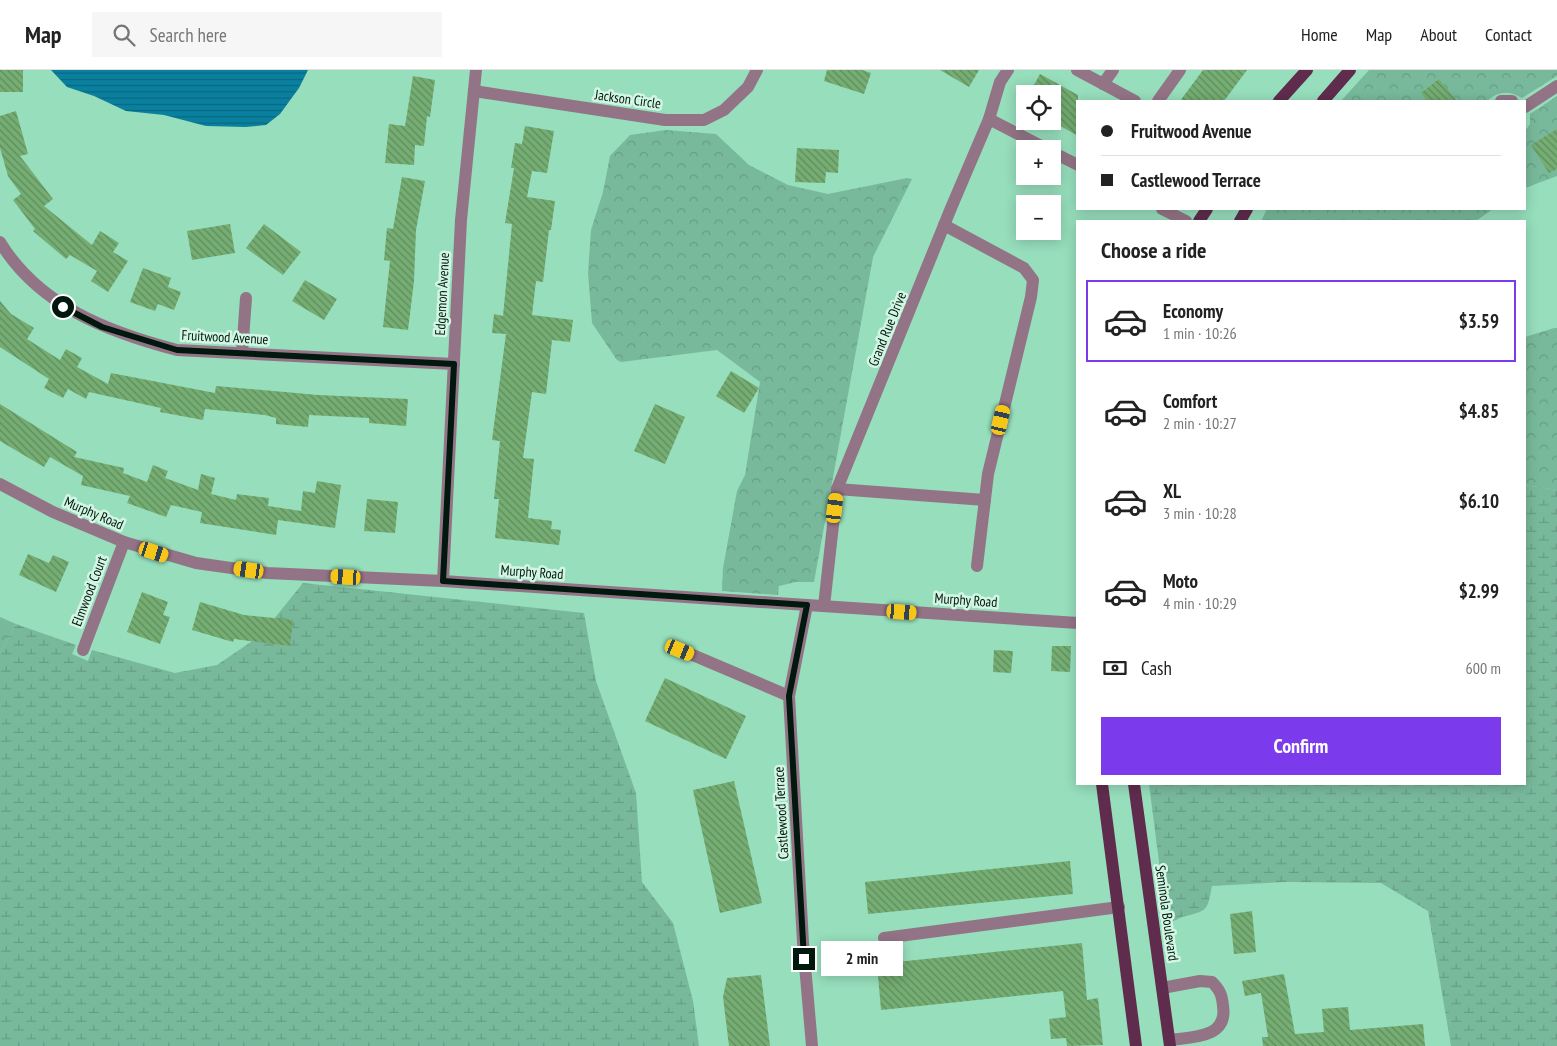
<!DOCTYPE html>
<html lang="en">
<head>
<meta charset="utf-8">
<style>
	body { margin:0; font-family:"PT Sans Narrow",sans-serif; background:#f6f6f6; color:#222; height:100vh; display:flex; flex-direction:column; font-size:19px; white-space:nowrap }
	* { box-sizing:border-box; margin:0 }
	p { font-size:16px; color:#767676 }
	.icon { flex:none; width:28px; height:28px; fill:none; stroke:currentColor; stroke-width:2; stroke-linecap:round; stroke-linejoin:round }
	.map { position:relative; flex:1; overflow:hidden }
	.details { position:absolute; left:1076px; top:150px; width:450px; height:565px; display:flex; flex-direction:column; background:#fff; border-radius:0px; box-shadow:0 2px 12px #0003 }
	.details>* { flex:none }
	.hud { position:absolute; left:1076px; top:30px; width:450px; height:110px; border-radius:0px; box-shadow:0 2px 12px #0003; display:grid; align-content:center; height:110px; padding:0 25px; background:#fff }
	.controls { position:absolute; left:1016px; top:15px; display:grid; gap:10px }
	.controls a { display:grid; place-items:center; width:45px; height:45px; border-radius:0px; background:#fff; box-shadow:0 2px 12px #0003; font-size:25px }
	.end { position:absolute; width:22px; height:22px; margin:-11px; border:6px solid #00180d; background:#fff; box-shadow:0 0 0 2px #fff }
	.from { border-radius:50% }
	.bubble { position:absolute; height:35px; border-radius:0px; background:#fff; box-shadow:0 2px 12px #0003; font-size:16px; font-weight:700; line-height:35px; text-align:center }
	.car { position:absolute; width:15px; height:30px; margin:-15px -8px; border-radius:6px; box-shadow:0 0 4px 1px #0007; background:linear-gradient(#f5c518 24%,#345 0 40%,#f5c518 0 76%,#345 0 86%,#f5c518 0) }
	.hud b { display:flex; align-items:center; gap:18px; height:48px; font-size:19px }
	.hud b+b { border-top:1px solid #e0e0e0 }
	.hud i { width:12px; height:12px; background:#222 }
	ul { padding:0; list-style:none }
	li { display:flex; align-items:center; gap:15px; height:82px; margin:0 10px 8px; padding:0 15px; border:2px solid transparent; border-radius:0px }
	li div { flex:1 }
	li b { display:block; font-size:19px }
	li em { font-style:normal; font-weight:700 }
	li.active { border-color:#7c3aed }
	li>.icon { width:45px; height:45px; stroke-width:1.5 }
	h2 { padding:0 25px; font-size:22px; line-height:60px }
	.pay { display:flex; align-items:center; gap:12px; height:55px; padding:0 25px; font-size:19px }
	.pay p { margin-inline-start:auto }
	.cta { display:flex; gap:10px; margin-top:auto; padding:10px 25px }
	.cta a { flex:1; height:58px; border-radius:0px; background:#7c3aed; color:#fff; font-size:20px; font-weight:700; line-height:58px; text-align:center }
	header { display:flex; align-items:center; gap:30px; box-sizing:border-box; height:70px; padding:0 25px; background:#fff; border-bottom:1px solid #e0e0e0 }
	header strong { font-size:24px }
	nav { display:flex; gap:28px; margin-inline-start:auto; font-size:18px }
	.search { width:350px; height:45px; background:#f6f6f6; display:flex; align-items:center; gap:12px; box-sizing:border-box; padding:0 18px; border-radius:0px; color:#767676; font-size:19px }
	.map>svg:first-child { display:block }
	.forest { fill:url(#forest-crowns) }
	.wetland { fill:url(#wetland-marsh) }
	.water { fill:url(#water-rules) }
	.building { fill:url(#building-back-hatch) }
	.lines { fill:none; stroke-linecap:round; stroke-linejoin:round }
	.minor { stroke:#937486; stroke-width:12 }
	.major { stroke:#5f2c4d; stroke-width:12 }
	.route { stroke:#00180d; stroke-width:6 }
	.labels { text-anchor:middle; stroke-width:5; stroke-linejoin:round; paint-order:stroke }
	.street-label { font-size:14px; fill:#00180d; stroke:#d3f6e4 }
</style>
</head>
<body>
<header>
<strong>Map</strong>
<div class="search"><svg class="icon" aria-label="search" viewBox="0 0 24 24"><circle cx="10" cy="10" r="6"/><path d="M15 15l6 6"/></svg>Search here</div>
<nav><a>Home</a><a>Map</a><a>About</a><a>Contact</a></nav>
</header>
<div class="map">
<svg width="1557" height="976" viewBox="0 0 1557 976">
	<defs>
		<pattern id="forest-crowns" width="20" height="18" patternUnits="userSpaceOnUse" patternTransform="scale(1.25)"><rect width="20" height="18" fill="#78b99b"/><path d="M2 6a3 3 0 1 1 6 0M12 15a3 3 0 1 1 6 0" fill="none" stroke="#669e84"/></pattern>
		<pattern id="wetland-marsh" width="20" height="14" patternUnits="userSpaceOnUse" patternTransform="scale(1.25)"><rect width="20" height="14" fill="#78b99b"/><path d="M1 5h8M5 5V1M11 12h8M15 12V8" fill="none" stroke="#669e84"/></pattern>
		<pattern id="water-rules" width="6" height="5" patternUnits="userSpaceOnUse" patternTransform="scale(1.25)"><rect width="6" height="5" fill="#0a809f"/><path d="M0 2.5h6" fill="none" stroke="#086880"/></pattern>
		<pattern id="building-back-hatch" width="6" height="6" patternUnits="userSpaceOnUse" patternTransform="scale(1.25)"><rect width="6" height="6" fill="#75ad73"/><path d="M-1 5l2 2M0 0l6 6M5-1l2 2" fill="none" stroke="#5e8c5d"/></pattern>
	</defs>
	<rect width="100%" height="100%" fill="#96debc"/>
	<g class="forest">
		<path d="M1369 0H1557V6L1522 28C1509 20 1498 21 1487 31H1341Z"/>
		<polygon points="1557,26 1557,106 1525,118 1525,61 1530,54 1530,44"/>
		<polygon points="666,60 716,64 749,95 788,115 828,124 907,108 912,109 873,187 814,512 796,512 779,516 778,525 722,521 723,498 737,421 745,405 760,312 717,280 621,292 617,290 592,253 588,203 591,160 603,122 610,86 630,65"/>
		<polygon points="1267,139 1493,139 1476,151 1261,151"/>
		<polygon points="1554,258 1557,258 1557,420 1525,415 1525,267"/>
		<polygon points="0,547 16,554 0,584"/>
	</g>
	<g class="wetland">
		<path d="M1525 415 1557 420V976H1451L1428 841 1381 813 1286 812 1212 816C1207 840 1209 840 1186 846 1179 847 1174 852 1167 854L1149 714H1525Z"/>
		<polygon points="303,513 584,543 596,611 636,723 642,812 673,853 693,931 699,976 0,976 0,584 16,554 76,575 72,584 88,591 92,580 175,603 217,595 261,565"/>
	</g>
	<polygon class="water" points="51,0 308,0 299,18 280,44 266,55 246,57 206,56 164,45 126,41 94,26 67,17"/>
	<g class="building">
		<rect x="0" y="0" width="23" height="22"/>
		<polygon points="827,0 862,0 871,3 864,24 824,11"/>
		<polygon points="940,0 979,0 969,17"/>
		<polygon points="1203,0 1247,0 1224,31 1180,31"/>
		<polygon points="1040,4 1078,25 1078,66 1052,51 1052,24 1029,24"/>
		<polygon points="413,6 435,10 430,47 427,46 424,76 415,75 414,95 385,93 389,54 405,56"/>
		<polygon points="1439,9 1457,31 1427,31 1421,23"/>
		<polygon points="16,41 28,84 20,86 53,129 44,136 92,175 100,161 119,173 113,182 128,191 108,222 91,211 97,201 70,185 66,189 33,161 35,159 13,130 21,124 8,106 0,78 0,46"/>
		<polygon points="525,56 554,61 547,103 532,101 527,127 555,131 551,160 549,160 543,212 536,211 532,245 573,250 570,272 552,270 546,324 532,322 523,388 534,389 528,448 552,451 551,459 561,460 559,475 495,468 499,429 494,429 500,371 492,370 506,264 492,263 494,244 503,246 512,154 505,153 514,98 511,98 515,73 522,74"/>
		<polygon points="1557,59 1557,99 1549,103 1531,75"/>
		<polygon points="797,78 839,80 838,103 826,102 825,113 795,112"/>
		<polygon points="402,107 425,111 416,160 414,211 408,260 383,257 390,191 384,190 387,158 393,159"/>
		<polygon points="230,154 235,183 192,190 187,161"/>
		<polygon points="264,154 301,182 283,205 246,178"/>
		<polygon points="143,198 171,208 168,217 181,222 174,240 158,234 155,241 130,232"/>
		<polygon points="305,210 337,229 324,250 292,231"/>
		<polygon points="0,231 11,244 34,258 27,269 60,290 66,279 82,288 77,297 108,314 111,303 215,323 216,316 318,325 408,329 406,356 369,353 369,348 309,345 308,357 276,354 276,348 265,345 205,339 203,350 160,342 161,338 89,322 86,329 68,319 63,328 44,318 49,309 0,277"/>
		<polygon points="731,301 759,318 744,343 716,326"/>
		<polygon points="0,334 77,382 74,387 124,398 123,403 147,412 153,395 168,401 165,408 198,420 201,404 215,408 211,424 236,430 237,424 269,428 268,436 301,441 303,421 315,423 317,411 341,415 335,458 278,450 276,465 200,453 202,442 171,435 166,447 127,433 130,426 81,415 83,406 50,387 44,397 0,371"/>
		<polygon points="655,334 685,347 665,394 634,381"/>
		<polygon points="367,429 398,432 395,463 364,461"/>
		<polygon points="28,484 49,493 53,485 69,492 56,522 19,505"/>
		<polygon points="142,522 168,532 163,545 170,547 160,574 127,562"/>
		<polygon points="200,532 244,545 293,550 290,576 234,569 233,572 192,560"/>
		<polygon points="1052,576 1071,576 1070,602 1051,601"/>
		<polygon points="994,580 1013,581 1011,603 993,602"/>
		<polygon points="665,608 746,646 726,689 645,651"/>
		<polygon points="734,711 762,833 720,843 693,720"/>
		<polygon points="1070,791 1073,824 868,844 865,812"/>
		<polygon points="1252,841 1256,882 1234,884 1230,844"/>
		<polygon points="1082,873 1087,930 1098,928 1103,975 1067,976 1066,968 1051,969 1049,949 1066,947 1063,921 881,940 877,894"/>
		<polygon points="1284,904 1295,964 1324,962 1322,939 1348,937 1350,960 1423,954 1425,976 1263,976 1262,967 1268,967 1261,923 1245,926 1242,911"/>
		<polygon points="761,905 770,976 729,976 723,927 727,908"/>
	</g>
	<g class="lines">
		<g class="minor">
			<polyline points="1077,0 1135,31"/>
			<polyline points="1103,14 1113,0"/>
			<polyline points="474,21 665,50 704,50 724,40 748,17 757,0"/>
			<polyline points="1158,31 1180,0"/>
			<polyline points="1501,31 1512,31"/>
			<polyline points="1525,37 1557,16"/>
			<polyline points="989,49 1047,79"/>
			<polyline points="1052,82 1078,95"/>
			<polyline points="1162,139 1186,151"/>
			<polyline points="944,155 1024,198 1033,210 1031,227 988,404 977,496"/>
			<path d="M0 172C39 236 108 262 177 280L454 294"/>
			<polyline points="242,283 246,228"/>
			<polyline points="0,414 53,442 124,472 196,493 267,503 443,511 1078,553"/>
			<polyline points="837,419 985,430"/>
			<polyline points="443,511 461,150 476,0"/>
			<polyline points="824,536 837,419 951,138 989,49 1000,12 1008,0"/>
			<polyline points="83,580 124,472"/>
			<polyline points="681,580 789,626 803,872 812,976"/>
			<polyline points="789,626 807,535"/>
			<polyline points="884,868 1119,837"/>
			<path d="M1162 918 1200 911 1212 912C1220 920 1222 925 1223 936 1228 968 1193 967 1170 970"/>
		</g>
		<g class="major">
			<polyline points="1279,31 1307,0"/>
			<polyline points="1323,31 1350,0"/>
			<polyline points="1199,151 1207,139"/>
			<polyline points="1240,151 1247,139"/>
			<polyline points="1102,714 1136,976"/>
			<polyline points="1134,714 1170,976"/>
		</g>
	</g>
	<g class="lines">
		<polyline class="route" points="63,237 102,257 177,280 454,294 443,511 807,535 789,626 804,889"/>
	</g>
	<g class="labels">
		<g class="street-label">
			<text transform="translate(628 29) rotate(8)" y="5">Jackson Circle</text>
			<text transform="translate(442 224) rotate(-87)" y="5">Edgemon Avenue</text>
			<text transform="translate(887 259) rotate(-68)" y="5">Grand Rue Drive</text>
			<text transform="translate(225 267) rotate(3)" y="5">Fruitwood Avenue</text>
			<text transform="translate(94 443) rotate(23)" y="5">Murphy Road</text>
			<text transform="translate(532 502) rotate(4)" y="5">Murphy Road</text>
			<text transform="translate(89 521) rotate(-69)" y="5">Elmwood Court</text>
			<text transform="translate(966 530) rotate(4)" y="5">Murphy Road</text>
			<text transform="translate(781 743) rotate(-93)" y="5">Castlewood Terrace</text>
			<text transform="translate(1167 843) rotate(82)" y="5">Seminola Boulevard</text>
		</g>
	</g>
</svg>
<div class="controls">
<a><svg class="icon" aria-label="locate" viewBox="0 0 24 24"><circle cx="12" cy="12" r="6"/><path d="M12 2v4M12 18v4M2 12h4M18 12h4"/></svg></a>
<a>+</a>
<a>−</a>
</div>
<i class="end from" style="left:63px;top:237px"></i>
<i class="end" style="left:804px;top:889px"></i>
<div class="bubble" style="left:821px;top:871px;width:82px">2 min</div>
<i class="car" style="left:1001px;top:350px;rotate:13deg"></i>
<i class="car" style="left:835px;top:438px;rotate:7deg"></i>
<i class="car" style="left:154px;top:482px;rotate:108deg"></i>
<i class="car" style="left:249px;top:500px;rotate:278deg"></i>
<i class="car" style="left:346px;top:507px;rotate:273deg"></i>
<i class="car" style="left:902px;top:542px;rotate:94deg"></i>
<i class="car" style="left:680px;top:580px;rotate:112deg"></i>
<div class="hud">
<b><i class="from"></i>Fruitwood Avenue</b>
<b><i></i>Castlewood Terrace</b>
</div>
<section class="details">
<h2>Choose a ride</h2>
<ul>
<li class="active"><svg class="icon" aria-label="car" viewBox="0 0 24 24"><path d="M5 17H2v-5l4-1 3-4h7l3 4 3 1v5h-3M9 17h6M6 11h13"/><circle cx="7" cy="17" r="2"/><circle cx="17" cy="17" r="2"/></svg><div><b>Economy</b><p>1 min · 10:26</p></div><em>$3.59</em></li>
<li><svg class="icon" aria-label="car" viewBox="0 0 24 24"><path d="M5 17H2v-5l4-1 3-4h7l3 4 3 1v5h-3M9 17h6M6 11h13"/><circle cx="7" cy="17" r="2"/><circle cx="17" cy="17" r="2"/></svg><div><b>Comfort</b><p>2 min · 10:27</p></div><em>$4.85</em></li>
<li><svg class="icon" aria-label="car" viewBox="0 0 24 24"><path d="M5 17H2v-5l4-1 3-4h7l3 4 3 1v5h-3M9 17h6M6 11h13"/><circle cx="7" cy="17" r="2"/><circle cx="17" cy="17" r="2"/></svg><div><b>XL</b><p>3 min · 10:28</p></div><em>$6.10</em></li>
<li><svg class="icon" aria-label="car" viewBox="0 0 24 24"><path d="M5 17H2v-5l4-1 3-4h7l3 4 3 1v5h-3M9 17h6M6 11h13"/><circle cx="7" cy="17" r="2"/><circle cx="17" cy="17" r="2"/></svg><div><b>Moto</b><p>4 min · 10:29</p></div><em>$2.99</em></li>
</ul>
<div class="pay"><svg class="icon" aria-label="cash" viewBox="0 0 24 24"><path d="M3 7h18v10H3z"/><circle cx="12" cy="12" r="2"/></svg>Cash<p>600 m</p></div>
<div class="cta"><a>Confirm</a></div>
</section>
</div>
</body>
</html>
